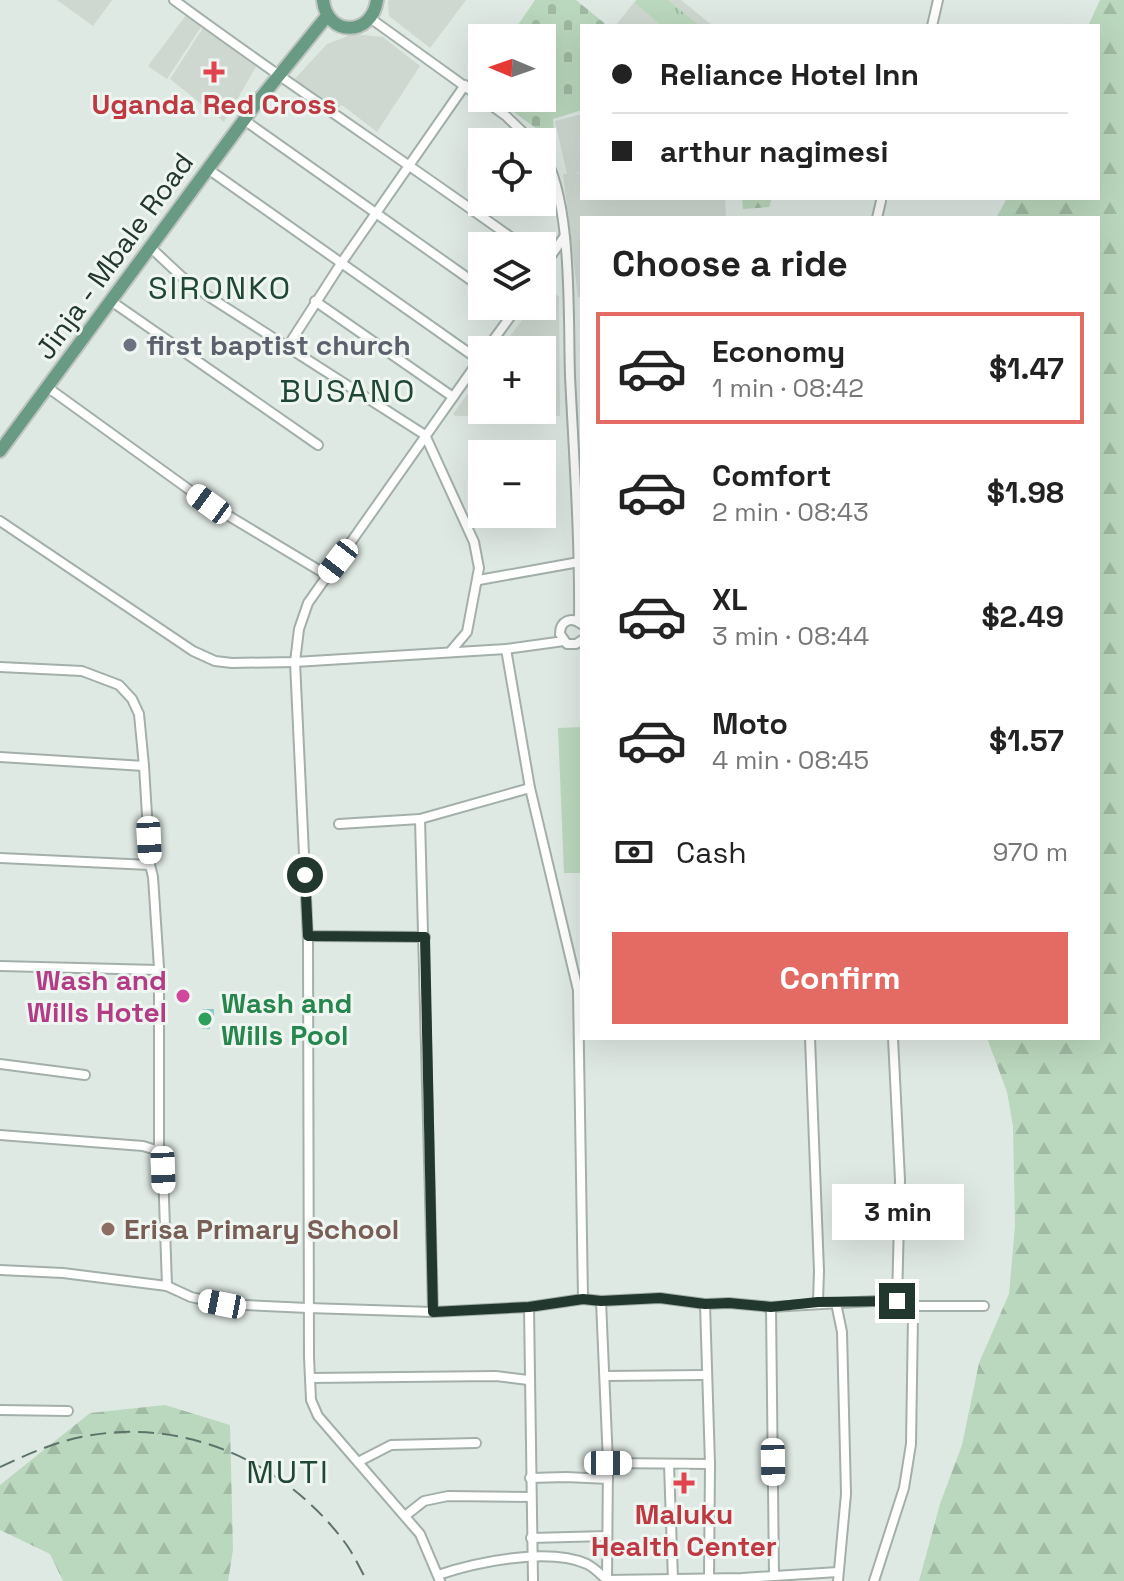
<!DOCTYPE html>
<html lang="en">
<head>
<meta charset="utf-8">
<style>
	body { margin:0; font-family:"Space Grotesk",sans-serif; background:#f6f6f6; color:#222; height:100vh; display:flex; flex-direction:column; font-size:30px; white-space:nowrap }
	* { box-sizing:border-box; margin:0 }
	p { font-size:26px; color:#767676 }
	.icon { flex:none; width:44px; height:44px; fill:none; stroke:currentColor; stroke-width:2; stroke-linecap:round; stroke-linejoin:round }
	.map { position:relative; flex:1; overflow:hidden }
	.drawer { position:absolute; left:580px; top:216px; width:520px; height:824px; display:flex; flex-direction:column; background:#fff; border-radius:0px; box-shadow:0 8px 32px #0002 }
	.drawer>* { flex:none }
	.top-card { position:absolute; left:580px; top:24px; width:520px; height:176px; border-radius:0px; box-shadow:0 8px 32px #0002; display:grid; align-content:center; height:176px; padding:0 32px; background:#fff }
	.needle { width:52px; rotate:272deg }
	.fabs { position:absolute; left:468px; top:24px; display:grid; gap:16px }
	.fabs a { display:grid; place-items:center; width:88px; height:88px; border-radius:0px; background:#fff; box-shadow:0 8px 32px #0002; font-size:40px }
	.end { position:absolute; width:36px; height:36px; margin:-18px; border:10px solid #22372d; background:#fff; box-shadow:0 0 0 4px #fff }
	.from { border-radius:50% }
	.bubble { position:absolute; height:56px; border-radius:0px; background:#fff; box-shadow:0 8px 32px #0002; font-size:26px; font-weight:800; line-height:56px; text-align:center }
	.car { position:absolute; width:24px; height:48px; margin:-24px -12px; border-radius:10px; box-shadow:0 0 6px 2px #0007; background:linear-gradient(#fff 24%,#345 0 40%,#fff 0 76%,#345 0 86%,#fff 0) }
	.top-card b { display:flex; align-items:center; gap:28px; height:76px; font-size:30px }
	.top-card b+b { border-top:2px solid #e0e0e0 }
	.top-card i { width:20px; height:20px; background:#222 }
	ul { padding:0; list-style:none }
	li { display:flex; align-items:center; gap:24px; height:112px; margin:0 16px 12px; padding:0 16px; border:4px solid transparent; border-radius:0px }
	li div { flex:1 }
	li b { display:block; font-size:30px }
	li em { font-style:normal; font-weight:800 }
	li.selected { border-color:#e36b63 }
	li>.icon { width:72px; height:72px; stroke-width:1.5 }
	h2 { padding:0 32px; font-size:36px; line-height:96px }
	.pay { display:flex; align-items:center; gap:20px; height:88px; padding:0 32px; font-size:30px }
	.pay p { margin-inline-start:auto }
	.cta { display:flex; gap:16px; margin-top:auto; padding:16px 32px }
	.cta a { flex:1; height:92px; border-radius:0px; background:#e36b63; color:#fff; font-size:32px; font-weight:800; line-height:92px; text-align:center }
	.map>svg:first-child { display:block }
	.built { fill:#ced8d1 }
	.grass { fill:url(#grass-tufts) }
	.forest { fill:url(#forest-firs) }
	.cemetery { fill:url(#cemetery-stones) }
	.green { fill:#bad8bd }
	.water { fill:url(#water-rules) }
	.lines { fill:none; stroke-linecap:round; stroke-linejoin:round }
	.minor-casing { stroke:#a3b0a9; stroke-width:12 }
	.primary-casing { stroke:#bdc3c0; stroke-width:16 }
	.minor { stroke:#fff; stroke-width:8 }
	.primary { stroke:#689a84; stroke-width:12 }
	.rail { stroke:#5c7369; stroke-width:2; stroke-dasharray:16 8; stroke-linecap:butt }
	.route { stroke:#22372d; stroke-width:10 }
	.health-dot { fill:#e0444e; stroke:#eff6f1; stroke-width:3 }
	.worship-dot { fill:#6b7280; stroke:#eff6f1; stroke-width:3 }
	.hotel-dot { fill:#d1479c; stroke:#eff6f1; stroke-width:3 }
	.leisure-dot { fill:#2e9e5b; stroke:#eff6f1; stroke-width:3 }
	.education-dot { fill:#8d6e63; stroke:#eff6f1; stroke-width:3 }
	.labels { text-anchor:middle; stroke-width:6; stroke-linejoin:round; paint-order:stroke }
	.health-label { font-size:28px; font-weight:bold; fill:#be3a42; stroke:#eff6f1 }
	.street-label { font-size:28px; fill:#22372d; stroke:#eff6f1 }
	.worship-label { font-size:28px; font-weight:bold; fill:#5b616d; stroke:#eff6f1; text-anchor:start }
	.hotel-label { font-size:28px; font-weight:bold; fill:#b23c85; stroke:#eff6f1; text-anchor:end }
	.leisure-label { font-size:28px; font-weight:bold; fill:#27864d; stroke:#eff6f1; text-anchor:start }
	.education-label { font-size:28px; font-weight:bold; fill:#785e54; stroke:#eff6f1; text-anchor:start }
	.quarter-label { font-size:32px; letter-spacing:2px; fill:#204736; stroke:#eff6f1 }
</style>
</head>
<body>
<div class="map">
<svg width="1124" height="1581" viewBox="0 0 1124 1581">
	<defs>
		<pattern id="grass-tufts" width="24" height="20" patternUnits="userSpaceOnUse" patternTransform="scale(2)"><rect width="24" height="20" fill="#bad8bd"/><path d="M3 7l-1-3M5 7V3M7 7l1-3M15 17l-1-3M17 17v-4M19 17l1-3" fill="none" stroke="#a0baa3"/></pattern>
		<pattern id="forest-firs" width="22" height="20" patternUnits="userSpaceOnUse" patternTransform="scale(2)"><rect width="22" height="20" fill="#bad8bd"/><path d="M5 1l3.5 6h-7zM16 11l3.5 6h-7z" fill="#a0baa3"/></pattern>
		<pattern id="cemetery-stones" width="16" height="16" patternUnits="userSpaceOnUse" patternTransform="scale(2)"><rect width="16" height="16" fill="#bad8bd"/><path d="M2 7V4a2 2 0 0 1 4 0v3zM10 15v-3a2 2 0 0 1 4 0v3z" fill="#a0baa3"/></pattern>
		<pattern id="water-rules" width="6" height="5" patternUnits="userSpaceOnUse" patternTransform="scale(2)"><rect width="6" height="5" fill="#8cc9c7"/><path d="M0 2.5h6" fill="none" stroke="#78adab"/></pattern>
	</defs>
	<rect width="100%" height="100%" fill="#dfe9e3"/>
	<g class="built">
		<polygon points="57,0 112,0 93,26"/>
		<polygon points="466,0 430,48 389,16 388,1 391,0"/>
		<polygon points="636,0 681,0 713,26 616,25"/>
		<polygon points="187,14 203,24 167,79 148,66"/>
		<polygon points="203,28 257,65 224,122 170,79"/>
		<polygon points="353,34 383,37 420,66 377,132 342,105 332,114 292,82 327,44"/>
		<polygon points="582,114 582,172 576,173 582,174 582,198 725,198 726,218 582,218 582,297 578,297 563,174 567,174 555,121"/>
		<polygon points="544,290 559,296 560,416 455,416 453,414 482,374 482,410 542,410 542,350 500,350 532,306 542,306"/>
	</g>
	<polygon class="grass" points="637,0 668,0 700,26 662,26 635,3"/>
	<g class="forest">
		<polygon points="1100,0 1124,0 1124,1581 919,1581 940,1504 962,1445 979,1363 1009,1294 1015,1226 1013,1126 1007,1092 987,1038 1098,1038 1098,218 996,218 1007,198 1098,198 1098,26 1088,26"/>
		<polygon points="742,198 772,198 769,207 743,209"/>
		<polygon points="165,1405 230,1425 233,1550 228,1581 63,1581 50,1554 0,1530 0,1485 90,1413"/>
	</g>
	<polygon class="cemetery" points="535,0 576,0 608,26 582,26 582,110 553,119 554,132 548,137 494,98 542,98 542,38 509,38"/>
	<polygon class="green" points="582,727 582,873 564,873 558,728"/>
	<polygon class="water" points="203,1009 214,1009 214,1016 210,1016 210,1029 203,1029 198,1024 200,1014"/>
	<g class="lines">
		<g class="minor-casing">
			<g id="minor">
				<path d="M174 0C289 85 408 163 523 246"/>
				<polyline points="370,18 506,116 533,142"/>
				<polyline points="932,26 938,0"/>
				<polyline points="244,120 482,288"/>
				<path d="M542 152C573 198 568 318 570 376 574 457 580 539 579 621"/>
				<polyline points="208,169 479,360"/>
				<polyline points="877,218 881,201"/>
				<polyline points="150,247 181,276 211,298 425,435 474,542 479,568 467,632 450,652"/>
				<polyline points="542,269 564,237"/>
				<polyline points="111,301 318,445"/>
				<polyline points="315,301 453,397"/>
				<polyline points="288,346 342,262 465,85"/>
				<polyline points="486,350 518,306"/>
				<polyline points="47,387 209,504 327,575"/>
				<polyline points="0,521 193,651 215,661 232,663 295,662 506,649 564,641"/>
				<polyline points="479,580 579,562"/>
				<path d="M581 624C571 616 560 621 560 634L567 644H576L582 640"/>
				<polyline points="506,649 530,788 578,990 583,1299"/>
				<polyline points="0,667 82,671 119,685 132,699 139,714 144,766 150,865"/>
				<polyline points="0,757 144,766"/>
				<polyline points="420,819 433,1312"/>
				<polyline points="339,824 420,819 530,788"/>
				<polyline points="0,858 150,865 153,877 159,968 159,1151"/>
				<polyline points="308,936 425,937"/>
				<polyline points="0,966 158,970"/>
				<polyline points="810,1038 819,1271 818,1302"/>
				<polyline points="893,1038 900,1180 897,1301"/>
				<polyline points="0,1064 85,1075"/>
				<polyline points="0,1135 143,1146 159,1151 163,1170 167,1286"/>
				<polyline points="0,1270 63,1273 167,1286 191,1297 222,1304 308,1308 433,1312 529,1307 583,1299 601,1301 660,1298 705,1304 729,1303 771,1307 874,1301 897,1301 911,1306 984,1306"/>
				<polyline points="601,1301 608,1463 607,1580"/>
				<polyline points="836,1303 842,1332 846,1494 838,1581"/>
				<polyline points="705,1304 710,1464 709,1578"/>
				<polyline points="529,1307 533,1581"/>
				<polyline points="771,1307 774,1576"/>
				<polyline points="606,1376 705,1375"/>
				<polyline points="310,1378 496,1376 528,1380"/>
				<polyline points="0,1410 68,1411"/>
				<polyline points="358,1462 391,1445 476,1443"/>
				<polyline points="608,1463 710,1464"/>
				<polyline points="669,1464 673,1580"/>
				<polyline points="530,1478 566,1477 608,1479"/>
				<polyline points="405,1516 424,1501 448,1496 531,1497"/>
				<polyline points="531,1538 607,1536"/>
				<path d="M438 1575C477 1562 548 1547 587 1564 595 1568 601 1575 607 1580L742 1578 838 1572"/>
				<polyline points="440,1581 420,1534 318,1416 311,1400 309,1357 308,940 295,662 299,629 308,603 482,356"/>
				<polyline points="874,1581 904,1488 911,1444 913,1316 911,1306"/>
			</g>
		</g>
		<g class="primary-casing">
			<g id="primary">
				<path d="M323 0C327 37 372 37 377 0"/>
				<polyline points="0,451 255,105 327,16"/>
			</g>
		</g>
		<use href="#minor" class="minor"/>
		<use href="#primary" class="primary"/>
		<path class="rail" d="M0 1467C26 1455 52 1443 81 1437 182 1416 285 1461 346 1544 354 1555 360 1569 367 1581"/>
	</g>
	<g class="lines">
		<polyline class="route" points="305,875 308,936 425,937 433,1312 529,1307 583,1299 601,1301 660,1298 705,1304 729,1303 771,1307 818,1302 897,1301"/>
	</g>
	<g class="health-dot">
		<path d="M210 60h8v8h8v8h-8v8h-8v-8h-8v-8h8z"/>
		<path d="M680 1471h8v8h8v8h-8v8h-8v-8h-8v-8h8z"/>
	</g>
	<circle class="worship-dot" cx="130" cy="345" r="8"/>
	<circle class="hotel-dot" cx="183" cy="996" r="8"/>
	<circle class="leisure-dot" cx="205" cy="1019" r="8"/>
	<circle class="education-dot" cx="108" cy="1229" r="8"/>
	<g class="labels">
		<g class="health-label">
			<text x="214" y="114">Uganda Red Cross</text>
			<text x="684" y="1524">Maluku<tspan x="684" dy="32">Health Center</tspan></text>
		</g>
		<g class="street-label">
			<text transform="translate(114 256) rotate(-54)" y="10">Jinja - Mbale Road</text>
		</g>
		<g class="worship-label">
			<text x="146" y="355">first baptist church</text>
		</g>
		<g class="hotel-label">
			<text x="167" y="990">Wash and<tspan x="167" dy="32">Wills Hotel</tspan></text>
		</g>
		<g class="leisure-label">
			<text x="221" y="1013">Wash and<tspan x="221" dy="32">Wills Pool</tspan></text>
		</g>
		<g class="education-label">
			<text x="124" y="1239">Erisa Primary School</text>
		</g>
		<g class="quarter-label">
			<text x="220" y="299">SIRONKO</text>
			<text x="348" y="402">BUSANO</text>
			<text x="288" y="1483">MUTI</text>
		</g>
	</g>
</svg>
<div class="fabs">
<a><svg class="needle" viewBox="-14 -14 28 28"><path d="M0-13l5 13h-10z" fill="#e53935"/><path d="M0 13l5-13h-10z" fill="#767676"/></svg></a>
<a><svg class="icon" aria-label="locate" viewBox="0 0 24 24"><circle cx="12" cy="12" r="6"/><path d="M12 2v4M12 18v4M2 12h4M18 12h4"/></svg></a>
<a><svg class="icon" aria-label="layers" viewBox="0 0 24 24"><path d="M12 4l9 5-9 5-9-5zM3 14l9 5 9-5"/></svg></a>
<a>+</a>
<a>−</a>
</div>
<i class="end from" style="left:305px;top:875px"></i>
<i class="end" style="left:897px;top:1301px"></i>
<div class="bubble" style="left:832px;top:1184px;width:132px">3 min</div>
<i class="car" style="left:209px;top:504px;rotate:306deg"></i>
<i class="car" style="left:338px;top:561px;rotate:218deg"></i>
<i class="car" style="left:149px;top:840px;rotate:177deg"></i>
<i class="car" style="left:163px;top:1170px;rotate:178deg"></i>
<i class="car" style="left:222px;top:1304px;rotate:281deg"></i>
<i class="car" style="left:773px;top:1462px;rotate:179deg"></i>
<i class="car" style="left:608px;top:1463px;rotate:90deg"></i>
<div class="top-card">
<b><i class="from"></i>Reliance Hotel Inn</b>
<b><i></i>arthur nagimesi</b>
</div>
<section class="drawer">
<h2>Choose a ride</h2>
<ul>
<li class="selected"><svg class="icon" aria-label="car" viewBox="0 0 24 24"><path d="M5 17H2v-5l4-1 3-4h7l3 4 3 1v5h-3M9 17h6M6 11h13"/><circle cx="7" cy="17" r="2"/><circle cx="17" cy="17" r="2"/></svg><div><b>Economy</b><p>1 min · 08:42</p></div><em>$1.47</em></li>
<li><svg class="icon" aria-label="car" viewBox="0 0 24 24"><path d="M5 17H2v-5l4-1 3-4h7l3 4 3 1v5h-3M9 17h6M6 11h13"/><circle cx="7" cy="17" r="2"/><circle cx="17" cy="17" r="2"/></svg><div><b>Comfort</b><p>2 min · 08:43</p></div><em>$1.98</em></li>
<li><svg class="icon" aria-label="car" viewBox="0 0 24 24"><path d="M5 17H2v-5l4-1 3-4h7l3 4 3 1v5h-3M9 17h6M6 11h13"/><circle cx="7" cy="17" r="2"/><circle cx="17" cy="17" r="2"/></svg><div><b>XL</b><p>3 min · 08:44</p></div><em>$2.49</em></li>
<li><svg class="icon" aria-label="car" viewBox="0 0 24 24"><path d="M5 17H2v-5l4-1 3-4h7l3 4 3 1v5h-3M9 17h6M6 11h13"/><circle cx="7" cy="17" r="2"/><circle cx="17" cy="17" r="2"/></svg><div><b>Moto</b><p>4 min · 08:45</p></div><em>$1.57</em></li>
</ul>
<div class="pay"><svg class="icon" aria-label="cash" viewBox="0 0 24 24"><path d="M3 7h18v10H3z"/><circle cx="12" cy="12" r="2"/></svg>Cash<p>970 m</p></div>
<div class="cta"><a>Confirm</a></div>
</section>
</div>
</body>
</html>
